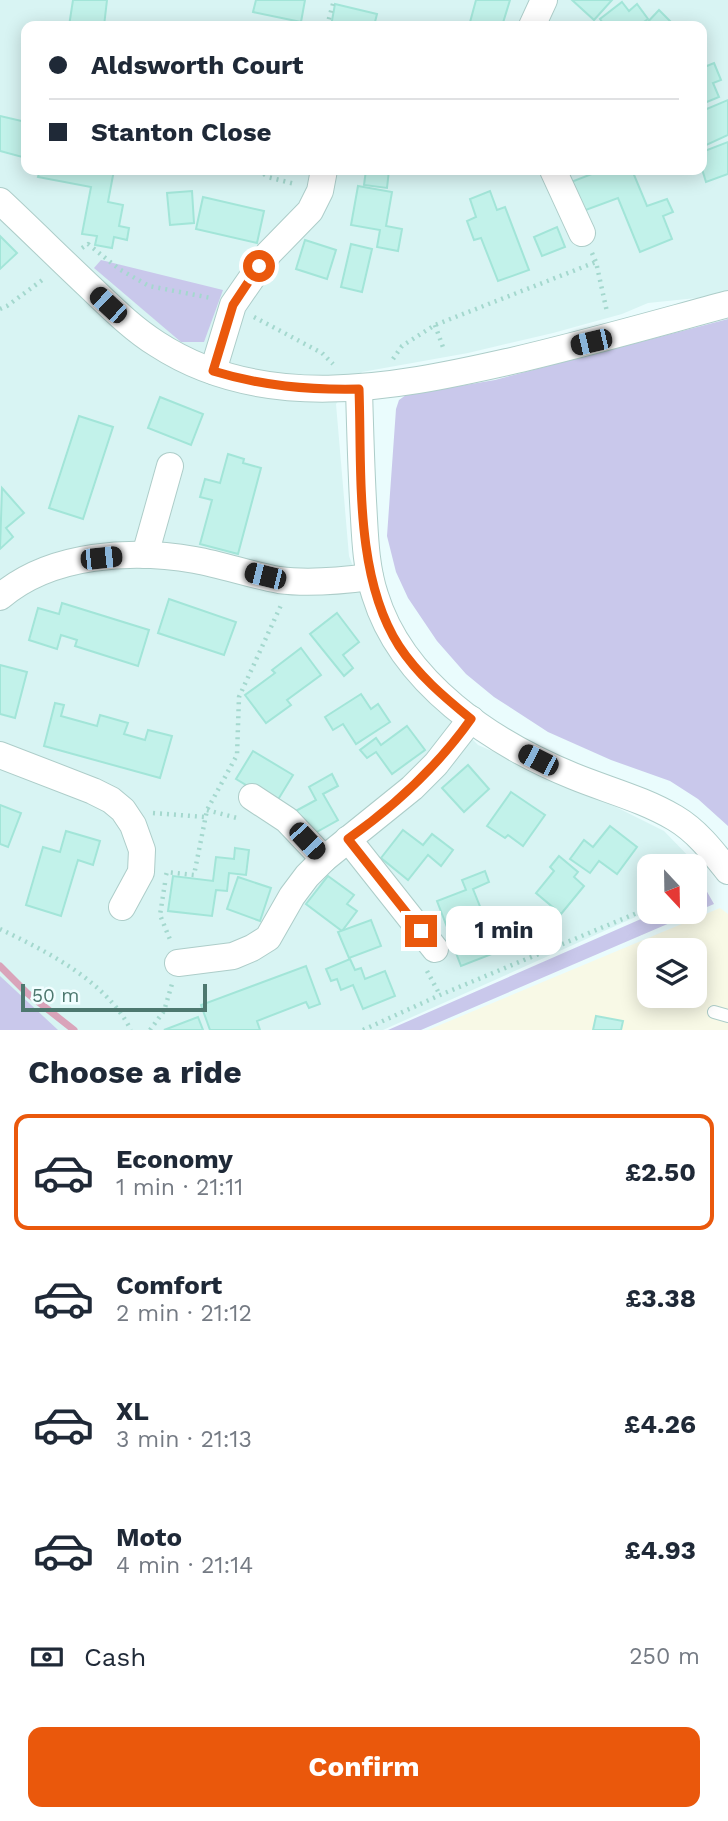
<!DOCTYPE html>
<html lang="en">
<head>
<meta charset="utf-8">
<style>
	body { margin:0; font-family:"Work Sans",sans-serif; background:#f6f6f7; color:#1f2937; height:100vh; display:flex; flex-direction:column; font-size:26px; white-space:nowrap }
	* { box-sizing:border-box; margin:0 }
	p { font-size:23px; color:#747a83 }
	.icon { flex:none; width:38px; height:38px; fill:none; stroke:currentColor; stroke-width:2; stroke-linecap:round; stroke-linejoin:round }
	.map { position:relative; height:1030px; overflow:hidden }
	.details { display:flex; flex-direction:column; background:#fff; flex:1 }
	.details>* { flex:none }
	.banner { position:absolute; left:21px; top:21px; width:686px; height:154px; border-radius:14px; box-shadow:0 4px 18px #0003; display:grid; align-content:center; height:154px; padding:0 28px; background:#fff }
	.needle { width:46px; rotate:158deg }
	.fabs { position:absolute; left:637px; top:854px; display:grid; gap:14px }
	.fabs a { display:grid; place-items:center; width:70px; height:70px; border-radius:14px; background:#fff; box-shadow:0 4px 18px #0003; font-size:35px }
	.scale { position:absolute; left:21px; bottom:18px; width:186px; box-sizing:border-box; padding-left:7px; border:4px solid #4d786f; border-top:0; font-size:19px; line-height:24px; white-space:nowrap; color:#4d786f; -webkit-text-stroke:5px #f1feff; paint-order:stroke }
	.end { position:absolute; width:32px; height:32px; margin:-16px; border:9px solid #ea580c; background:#fff; box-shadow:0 0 0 4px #fff }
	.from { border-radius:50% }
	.bubble { position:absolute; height:49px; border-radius:14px; background:#fff; box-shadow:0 4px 18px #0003; font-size:23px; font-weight:700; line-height:49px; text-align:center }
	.car { position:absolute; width:21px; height:42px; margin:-21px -10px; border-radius:9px; box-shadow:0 0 5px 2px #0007; background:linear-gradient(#222 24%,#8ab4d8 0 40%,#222 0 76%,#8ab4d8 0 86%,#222 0) }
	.banner b { display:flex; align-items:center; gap:24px; height:66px; font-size:26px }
	.banner b+b { border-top:2px solid #e0e1e3 }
	.banner i { width:18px; height:18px; background:#1f2937 }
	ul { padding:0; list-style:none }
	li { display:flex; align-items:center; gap:21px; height:116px; margin:0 14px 10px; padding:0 14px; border:4px solid transparent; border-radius:14px }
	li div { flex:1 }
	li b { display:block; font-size:26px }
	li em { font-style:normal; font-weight:700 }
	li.active { border-color:#ea580c }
	li>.icon { width:63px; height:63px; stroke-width:1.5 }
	h2 { padding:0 28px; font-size:32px; line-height:84px }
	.pay { display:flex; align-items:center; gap:18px; height:77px; padding:0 28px; font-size:26px }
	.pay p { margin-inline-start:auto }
	.cta { display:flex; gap:14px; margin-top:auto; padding:14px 28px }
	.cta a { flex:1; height:80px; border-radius:14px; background:#ea580c; color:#fff; font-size:28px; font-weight:700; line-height:80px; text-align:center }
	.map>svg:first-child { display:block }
	.residential { fill:#d8f4f3; fill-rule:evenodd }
	.education { fill:#f8f9e6; fill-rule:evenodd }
	.green { fill:#c9c8eb }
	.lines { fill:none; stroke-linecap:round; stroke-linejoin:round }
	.stream { stroke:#d9a4ba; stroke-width:7 }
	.building { fill:#c2f2ea; stroke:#a2e5d8; stroke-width:2 }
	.service-casing { stroke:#adcdc9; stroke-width:14 }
	.minor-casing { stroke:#adcdc9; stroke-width:28 }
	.path { stroke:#a4d8ce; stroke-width:4.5; stroke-dasharray:2 5; stroke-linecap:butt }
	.service { stroke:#fff; stroke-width:12 }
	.minor { stroke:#fff; stroke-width:26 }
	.route { stroke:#ea580c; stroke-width:9 }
</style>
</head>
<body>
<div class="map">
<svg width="728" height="1030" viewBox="0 0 728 1030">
	<rect width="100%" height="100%" fill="#eafcfd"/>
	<path class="residential" d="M0 0H728V292L716 296 648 303 622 314 553 333 468 353 362 372 336 404 349 556 384 648 478 745 574 786 664 831 698 866 706 886 695 891V866H649V911L383 1030H0ZM26 26H702V170H26Z"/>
	<path class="education" d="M720 908 728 914V1030H428ZM649 950H695V996H649Z"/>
	<g class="green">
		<polygon points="101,260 223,290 204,342 181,342 94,268"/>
		<polygon points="728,319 728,826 698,799 670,781 611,760 548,732 494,697 466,674 437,641 408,598 396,572 387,536 396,409 399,400 406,395 495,380"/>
		<polygon points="706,890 714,904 421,1030 388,1030 657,912 695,912 695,895"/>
		<polygon points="0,976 58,1030 0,1030"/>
	</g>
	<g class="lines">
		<polyline class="stream" points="0,966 27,993 74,1030"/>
	</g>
	<g class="building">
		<polygon points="73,0 107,0 104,26 69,26"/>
		<polygon points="256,0 305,0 301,22 253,12"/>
		<polygon points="476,0 510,0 502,26 469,26"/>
		<polygon points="572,0 612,0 594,20"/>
		<polygon points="622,2 629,11 637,4 648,19 638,26 605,26 600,19"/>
		<polygon points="335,4 377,14 374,26 331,26"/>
		<polygon points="659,10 674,25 644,26"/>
		<polygon points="714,63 721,80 713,83 719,97 702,104 702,68"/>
		<polygon points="728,100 728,135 702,147 702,111"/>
		<polygon points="0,116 26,122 26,158 0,151"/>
		<polygon points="728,142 728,174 706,182 702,169 702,152"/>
		<polygon points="40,170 114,170 108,202 123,205 119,226 129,228 127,240 114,237 112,248 95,245 97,236 82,234 91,187 38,177"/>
		<polygon points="366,170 389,170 387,188 364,185"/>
		<polygon points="602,170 632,170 647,206 667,199 673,212 663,216 672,239 640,252 618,198 583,211 571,182"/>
		<polygon points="358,186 392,192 386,226 402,229 398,251 377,247 380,230 351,225"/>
		<polygon points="192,191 194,223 170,225 167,193"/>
		<polygon points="490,191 497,210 505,207 529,270 498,281 481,238 474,240 467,221 476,217 470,199"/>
		<polygon points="203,197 264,211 257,243 196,229"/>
		<polygon points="557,227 565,247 542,256 534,237"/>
		<polygon points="0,236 17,253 0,269"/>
		<polygon points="305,240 336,250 327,279 296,269"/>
		<polygon points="351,244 372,249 362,292 341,287"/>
		<polygon points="160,397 203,414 191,445 148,428"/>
		<polygon points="79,416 113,427 83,519 49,508"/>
		<polygon points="228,454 244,459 243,463 261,468 238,554 200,544 212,500 200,497 205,479 220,483"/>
		<polygon points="2,488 24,513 6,528 13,537 0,549"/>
		<polygon points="169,599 236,622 224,655 158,633"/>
		<polygon points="62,603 149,630 138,666 75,646 77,640 61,635 57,649 29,640 38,608 59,614"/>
		<polygon points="337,613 359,642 343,655 353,668 344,676 310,634"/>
		<polygon points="301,648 321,675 287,700 291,705 266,723 245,695 275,673 272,670"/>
		<polygon points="0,665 27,672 15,718 0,714"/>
		<polygon points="361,694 371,709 378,704 390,722 356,744 343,724 333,730 325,717"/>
		<polygon points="55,703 64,705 61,716 97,726 100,715 128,723 124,734 145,740 148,730 172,736 160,778 44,746"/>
		<polygon points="407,726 425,750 392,774 376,752 367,758 360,750 376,738 381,745"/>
		<polygon points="253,751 293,775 276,803 236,779"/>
		<polygon points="468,765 489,789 464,812 442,788"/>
		<polygon points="332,774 338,786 323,794 338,820 306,838 292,813 316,800 309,787"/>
		<polygon points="511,792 545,815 523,846 508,835 505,838 487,826"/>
		<polygon points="0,805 21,813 8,847 0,844"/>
		<polygon points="610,826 637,847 617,874 599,861 590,873 570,859 584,840 593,847"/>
		<polygon points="403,830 423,845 432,834 453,850 441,866 428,855 408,880 381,858"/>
		<polygon points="66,831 100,841 93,865 78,860 61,916 26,905 43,847 60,852"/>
		<polygon points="235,848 249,850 246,875 229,873 227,891 216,890 212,916 168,911 173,876 213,881 216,857 234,859"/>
		<polygon points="559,856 578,872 574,877 584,886 561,914 536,893 554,871 550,867"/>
		<polygon points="485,871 489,882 473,889 483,914 447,927 437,901 466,890 462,880"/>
		<polygon points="328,876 354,895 347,904 357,911 342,931 306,904"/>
		<polygon points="238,877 271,888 260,921 227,909"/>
		<polygon points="371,920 381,946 349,958 338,932"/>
		<polygon points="487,926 497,952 461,966 451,940"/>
		<polygon points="350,959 355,970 361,968 365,979 385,971 395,996 363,1009 353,985 341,990 337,979 331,981 326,969"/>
		<polygon points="306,966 320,1004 309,1008 306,1002 257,1021 260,1030 210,1030 201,1005"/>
		<polygon points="596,1016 623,1021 621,1030 593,1030"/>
		<polygon points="198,1017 203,1030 164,1030"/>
	</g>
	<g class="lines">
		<g class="service-casing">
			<polyline id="service" points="714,1012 728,1016"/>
		</g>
		<g class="minor-casing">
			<g id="minor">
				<polyline points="532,26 544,0"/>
				<polyline points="553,170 582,233"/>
				<path d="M0 201C31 230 61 260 92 289 113 309 133 329 157 344 263 413 392 388 507 362 581 345 654 324 728 304"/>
				<polyline points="213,371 233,305 269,253 310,211 320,191 324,170"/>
				<path d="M359 389C360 426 361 463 363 501 365 532 365 565 375 595 402 683 492 743 573 776 607 790 643 799 675 818 697 831 713 852 728 871"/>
				<polyline points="145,555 170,466"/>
				<path d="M0 597C51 553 133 549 195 560 223 565 251 575 279 580 309 584 340 581 370 577"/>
				<polyline points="0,755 93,791 111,800 123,810 133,825 142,850 141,872 122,907"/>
				<polyline points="252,797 287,820 324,859"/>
				<polyline points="348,839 435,949"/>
				<polyline points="178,963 233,956 252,948 268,938 292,896 307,876 324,859 412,788 436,764 471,719"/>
			</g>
		</g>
		<g class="path">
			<polyline points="327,26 334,0"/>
			<polyline points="258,170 268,177 295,184"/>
			<polyline points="82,248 88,244 119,269 149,286 211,298"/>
			<polyline points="592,253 596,262 607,312"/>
			<polyline points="0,309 7,306 45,278"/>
			<polyline points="254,317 322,353 333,364"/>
			<polyline points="435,325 444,350"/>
			<polyline points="393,359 402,346 435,325 596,262"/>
			<polyline points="207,810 237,818"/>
			<polyline points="153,813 205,817"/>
			<polyline points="166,875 167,872 194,875 207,810 237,755 239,697 282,603"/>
			<polyline points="165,883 160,915 171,942"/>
			<polyline points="695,889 707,884"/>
			<path d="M0 929C48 952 106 981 131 1030"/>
			<polyline points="427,971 440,995"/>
			<polyline points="150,1030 164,1011 172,984"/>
			<polyline points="363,1030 440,995 649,908"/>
		</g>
		<use href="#service" class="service"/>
		<use href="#minor" class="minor"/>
	</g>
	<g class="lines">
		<path class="route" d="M259 266 233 305 213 371C262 386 308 390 359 389 362 470 354 576 399 646 418 675 444 697 471 719 437 767 396 805 348 839L421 931"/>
	</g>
</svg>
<div class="fabs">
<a><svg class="needle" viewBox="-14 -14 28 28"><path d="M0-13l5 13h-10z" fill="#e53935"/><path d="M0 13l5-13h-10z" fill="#747a83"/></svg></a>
<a><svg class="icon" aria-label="layers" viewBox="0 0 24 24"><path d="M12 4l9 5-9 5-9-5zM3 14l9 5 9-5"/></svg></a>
</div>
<div class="scale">50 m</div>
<i class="end from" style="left:259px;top:266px"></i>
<i class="end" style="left:421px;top:931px"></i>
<div class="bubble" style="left:446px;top:906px;width:116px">1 min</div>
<i class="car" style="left:108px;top:305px;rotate:313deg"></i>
<i class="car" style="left:591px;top:342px;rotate:257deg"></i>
<i class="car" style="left:101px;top:558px;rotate:84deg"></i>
<i class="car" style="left:265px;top:576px;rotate:284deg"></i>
<i class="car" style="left:538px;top:760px;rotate:297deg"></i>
<i class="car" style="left:307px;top:841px;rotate:137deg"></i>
<div class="banner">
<b><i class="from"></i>Aldsworth Court</b>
<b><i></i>Stanton Close</b>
</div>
</div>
<section class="details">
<h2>Choose a ride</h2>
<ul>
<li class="active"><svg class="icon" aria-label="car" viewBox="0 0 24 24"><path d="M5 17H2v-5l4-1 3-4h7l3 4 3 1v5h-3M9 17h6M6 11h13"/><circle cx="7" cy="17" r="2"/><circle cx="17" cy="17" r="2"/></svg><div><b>Economy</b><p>1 min · 21:11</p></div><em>£2.50</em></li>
<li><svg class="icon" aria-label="car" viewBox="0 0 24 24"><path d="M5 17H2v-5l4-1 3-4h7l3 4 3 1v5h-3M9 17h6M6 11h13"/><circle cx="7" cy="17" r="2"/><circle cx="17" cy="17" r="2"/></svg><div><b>Comfort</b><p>2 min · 21:12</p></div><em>£3.38</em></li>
<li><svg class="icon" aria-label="car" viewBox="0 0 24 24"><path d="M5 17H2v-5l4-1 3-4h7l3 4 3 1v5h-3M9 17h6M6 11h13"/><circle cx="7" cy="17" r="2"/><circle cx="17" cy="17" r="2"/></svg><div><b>XL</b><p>3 min · 21:13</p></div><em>£4.26</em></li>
<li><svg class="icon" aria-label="car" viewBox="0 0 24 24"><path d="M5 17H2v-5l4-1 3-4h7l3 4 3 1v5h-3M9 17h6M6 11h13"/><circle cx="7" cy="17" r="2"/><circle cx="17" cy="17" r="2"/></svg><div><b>Moto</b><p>4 min · 21:14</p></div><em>£4.93</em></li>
</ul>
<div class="pay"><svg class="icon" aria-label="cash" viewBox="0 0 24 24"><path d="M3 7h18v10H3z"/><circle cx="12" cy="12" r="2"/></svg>Cash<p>250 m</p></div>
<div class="cta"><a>Confirm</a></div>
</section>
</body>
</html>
